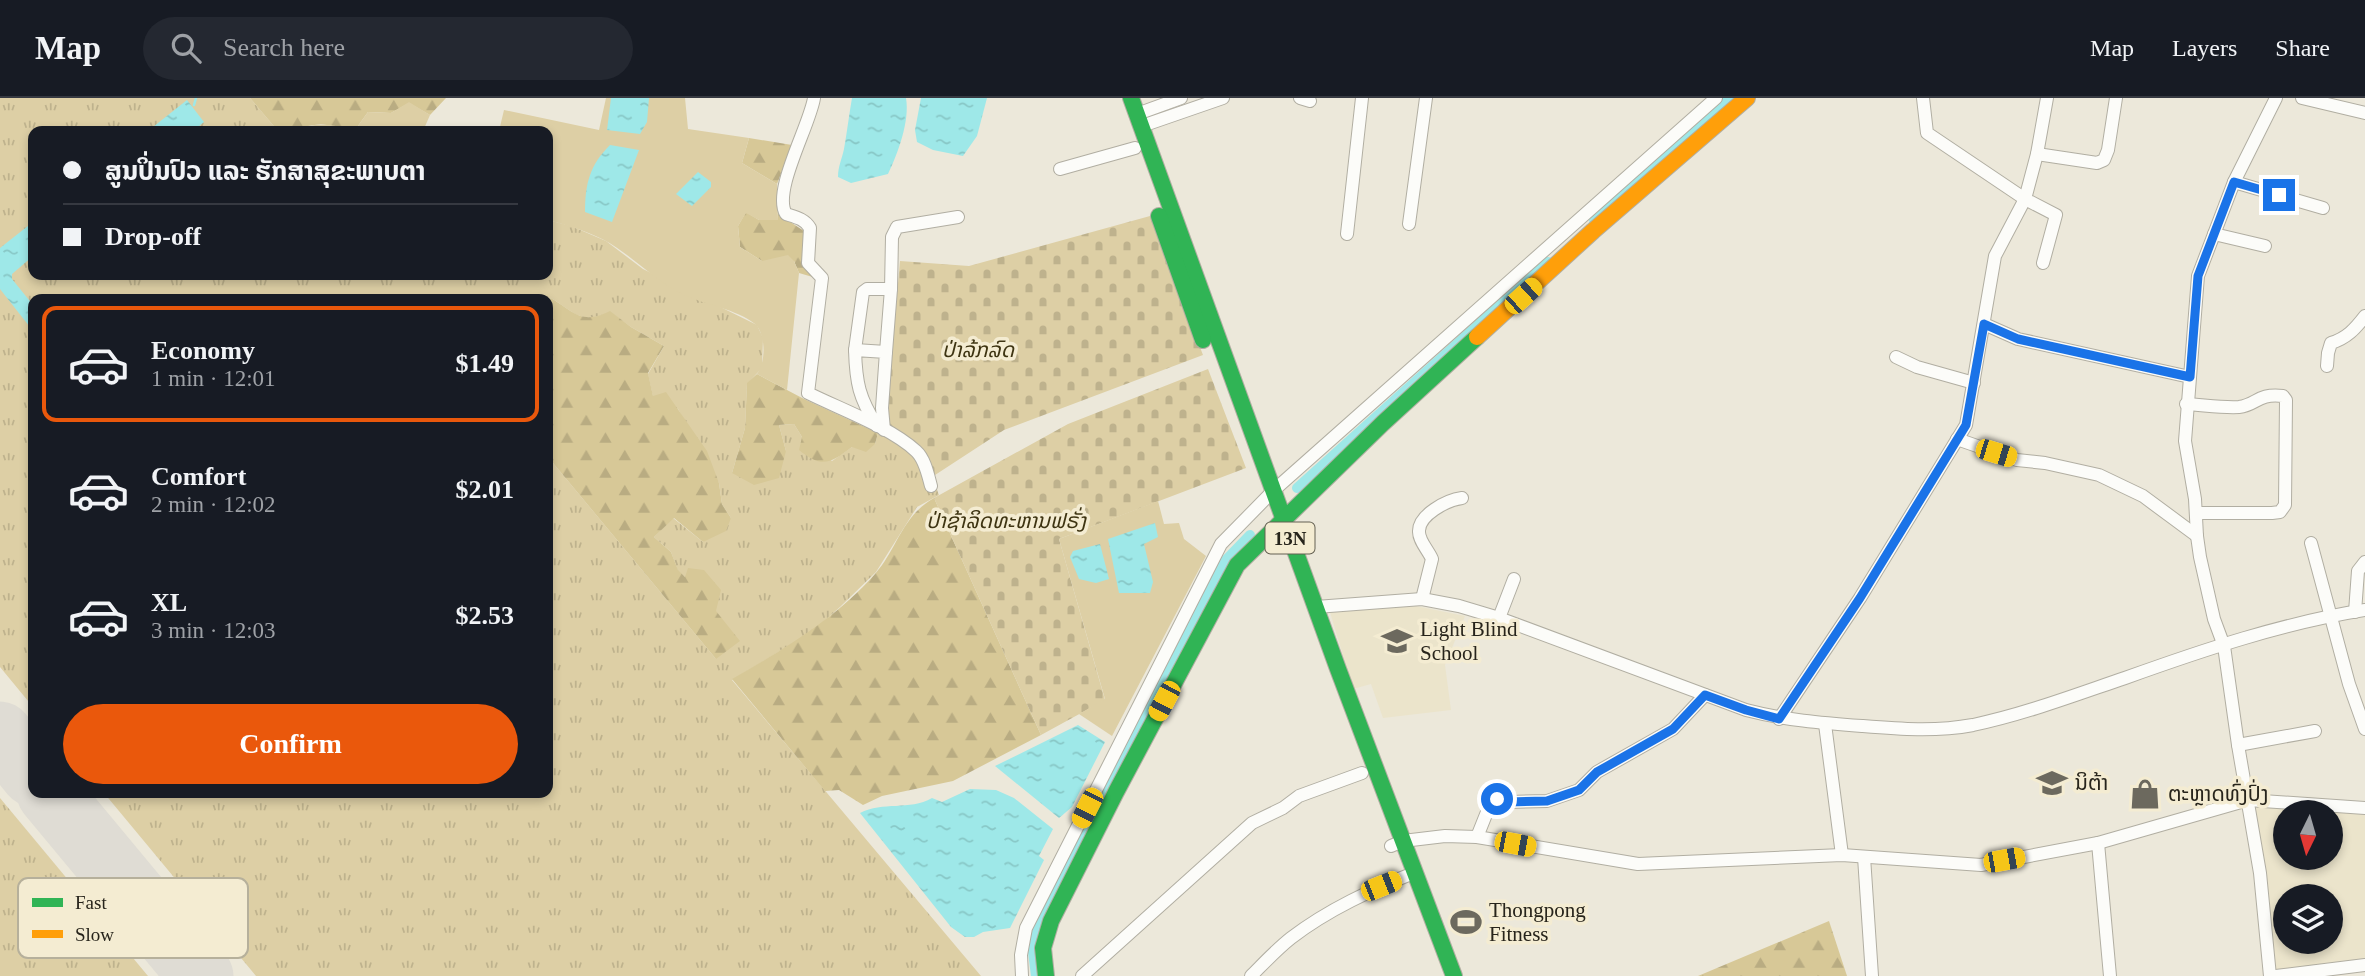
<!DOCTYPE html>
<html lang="en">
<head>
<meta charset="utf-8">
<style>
	body { margin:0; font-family:"Times New Roman","Noto Sans Lao",serif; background:#242831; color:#f1f3f6; height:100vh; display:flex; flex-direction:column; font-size:26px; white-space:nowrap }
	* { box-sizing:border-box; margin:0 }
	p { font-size:23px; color:#9ea1a6 }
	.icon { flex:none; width:38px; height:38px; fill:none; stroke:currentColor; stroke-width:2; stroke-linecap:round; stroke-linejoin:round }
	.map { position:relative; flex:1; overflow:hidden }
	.sheet { position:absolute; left:28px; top:196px; width:525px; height:504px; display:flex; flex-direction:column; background:#171b24; border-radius:14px; box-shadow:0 4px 10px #0003 }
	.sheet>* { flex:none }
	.banner { position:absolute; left:28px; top:28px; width:525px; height:154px; border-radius:14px; box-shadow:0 4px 10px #0003; display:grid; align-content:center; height:154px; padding:0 35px; background:#171b24 }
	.needle { width:46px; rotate:185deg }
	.controls { position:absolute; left:2273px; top:702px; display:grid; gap:14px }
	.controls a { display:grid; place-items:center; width:70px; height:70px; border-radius:50%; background:#171b24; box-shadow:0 4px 10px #0003; font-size:35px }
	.end { position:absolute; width:32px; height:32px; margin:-16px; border:9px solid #1a73e8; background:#fff; box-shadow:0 0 0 4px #fff }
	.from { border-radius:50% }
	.car { position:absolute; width:21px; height:42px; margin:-21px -10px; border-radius:9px; box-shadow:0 0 5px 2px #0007; background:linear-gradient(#f5c518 24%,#345 0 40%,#f5c518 0 76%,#345 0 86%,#f5c518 0) }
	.banner b { display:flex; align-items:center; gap:24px; height:66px; font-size:26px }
	.banner b+b { border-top:2px solid #363941 }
	.banner i { width:18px; height:18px; background:#f1f3f6 }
	ul { padding:12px 0 0; list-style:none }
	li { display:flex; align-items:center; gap:21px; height:116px; margin:0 14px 10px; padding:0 21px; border:4px solid transparent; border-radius:14px }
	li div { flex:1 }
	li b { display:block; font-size:26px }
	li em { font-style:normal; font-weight:600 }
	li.active { border-color:#ea580c }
	li>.icon { width:63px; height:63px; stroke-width:1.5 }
	.primary-button { display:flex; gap:14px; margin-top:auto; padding:14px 35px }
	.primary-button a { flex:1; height:80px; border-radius:42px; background:#ea580c; color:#fff; font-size:28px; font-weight:600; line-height:80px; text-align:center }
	header { display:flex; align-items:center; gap:42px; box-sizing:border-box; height:98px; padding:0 35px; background:#171b24; border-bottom:2px solid #363941 }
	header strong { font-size:33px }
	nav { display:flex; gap:38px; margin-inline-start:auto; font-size:24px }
	.search { width:490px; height:63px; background:#242831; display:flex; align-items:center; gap:18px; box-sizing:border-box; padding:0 24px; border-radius:38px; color:#9ea1a6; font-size:26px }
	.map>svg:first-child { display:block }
	.built { fill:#ebe4cb; fill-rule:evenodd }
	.grass { fill:url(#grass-tufts) }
	.forest { fill:url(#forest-firs) }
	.cemetery { fill:url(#cemetery-stones) }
	.garden { fill:#ddcfa5 }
	.water { fill:url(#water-ripples) }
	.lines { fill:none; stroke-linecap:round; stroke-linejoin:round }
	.stream { stroke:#9ee8e8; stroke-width:2.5 }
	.canal { stroke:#9ee8e8; stroke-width:10 }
	.runway { stroke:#dfdcd4; stroke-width:65 }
	.street-casing { stroke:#b1aea2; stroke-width:14 }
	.fast-casing { stroke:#b1aea2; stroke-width:18 }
	.slow-casing { stroke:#b1aea2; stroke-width:18 }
	.street { stroke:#fcfcf9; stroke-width:12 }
	.fast { stroke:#30b455; stroke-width:16 }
	.slow { stroke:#ff9f0a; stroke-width:16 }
	.route { stroke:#1a73e8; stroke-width:9 }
	.labels { text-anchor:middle; stroke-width:7; stroke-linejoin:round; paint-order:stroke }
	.shield { fill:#f4ecd2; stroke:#646052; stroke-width:2 }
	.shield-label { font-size:19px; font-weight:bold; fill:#27241b }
	.park-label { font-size:21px; font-style:italic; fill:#3e3412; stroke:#f4ecd2 }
	.poi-label { font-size:21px; fill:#27241b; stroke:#f4ecd2; text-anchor:start }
	.key { fill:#f4ecd2; stroke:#b6b09b; stroke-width:2 }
	.key-label { font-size:19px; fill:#27241b }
</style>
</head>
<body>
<header>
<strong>Map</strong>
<div class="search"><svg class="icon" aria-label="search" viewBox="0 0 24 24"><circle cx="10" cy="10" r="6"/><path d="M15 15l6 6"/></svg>Search here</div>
<nav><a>Map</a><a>Layers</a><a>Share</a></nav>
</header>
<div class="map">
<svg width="2365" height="878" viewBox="0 0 2365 878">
	<defs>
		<pattern id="grass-tufts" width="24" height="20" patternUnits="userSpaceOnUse" patternTransform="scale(1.75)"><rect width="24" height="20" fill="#ddcfa5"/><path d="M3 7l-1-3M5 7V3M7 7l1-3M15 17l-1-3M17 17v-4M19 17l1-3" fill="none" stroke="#beb28d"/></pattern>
		<pattern id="forest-firs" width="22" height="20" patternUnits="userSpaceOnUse" patternTransform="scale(1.75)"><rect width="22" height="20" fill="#d7c897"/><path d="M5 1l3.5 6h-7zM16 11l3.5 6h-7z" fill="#b9ac82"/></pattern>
		<pattern id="cemetery-stones" width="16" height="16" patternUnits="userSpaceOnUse" patternTransform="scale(1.75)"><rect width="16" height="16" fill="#ddcfa5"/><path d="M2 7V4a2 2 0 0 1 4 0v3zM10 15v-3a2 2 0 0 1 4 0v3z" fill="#beb28d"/></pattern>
		<pattern id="water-ripples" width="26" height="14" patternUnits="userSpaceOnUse" patternTransform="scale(1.75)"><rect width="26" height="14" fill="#9ee8e8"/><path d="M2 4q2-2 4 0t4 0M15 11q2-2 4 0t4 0" fill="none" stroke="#88c7c6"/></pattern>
	</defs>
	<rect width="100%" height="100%" fill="#ece8da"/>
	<g class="built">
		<polygon points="1416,508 1465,518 1445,567 1451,612 1383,620 1371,586 1353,591 1330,514"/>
		<path d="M2254 707 2365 714V864L2274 874ZM2286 714H2331V760H2286ZM2286 798H2331V844H2286Z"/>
	</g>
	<g class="grass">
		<path d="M0 0H250L278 33H33V177H548V122L571 128 606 143 643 171 757 227 763 240 762 270 747 286 745 330 732 375 786 353 779 327 794 326 802 339 832 363 852 349 875 346 878 335 885 329 932 379 939 397 917 409 876 474 840 509 813 533 732 582 981 878H256L104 695H548V359L716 561 686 480 678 473 671 454 654 439 673 420 703 444 731 420 722 406 719 385 678 311 653 299 648 276 664 248 631 229 610 214C582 227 575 215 551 200L548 202 33 201V609L0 569Z"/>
		<polygon points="0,700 148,878 0,878"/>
	</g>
	<g class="forest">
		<polygon points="250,0 446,0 430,17 409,5 391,15 368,14 355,32 321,26 308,28 301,33 278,33"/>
		<polygon points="749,40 792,47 777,86 742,65"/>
		<polygon points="746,114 759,122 778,122 778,116 804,133 816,180 799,175 794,163 762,163 740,149 738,128"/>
		<path d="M551 200C575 215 582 227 610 213L631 229 664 248 648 275 653 298 666 294 707 353 719 385 722 406 731 420 726 433 703 444 674 420 654 439 671 454 678 472 685 479 688 470 704 472 721 492 716 513 740 543 716 561 548 359V202Z"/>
		<path d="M757 276 804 301 878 335 875 346 866 354 852 349C831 365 822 371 799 352L802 339 794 326 779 327 786 353 779 380 754 387 732 375 745 330 747 285Z"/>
		<path d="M934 400 1041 637 953 683 882 698 863 707 839 692 825 693 732 581C784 551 835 521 875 476 898 450 901 419 934 400Z"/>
		<polygon points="1829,823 1847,878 1698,878"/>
	</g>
	<g class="cemetery">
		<polygon points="1150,118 1203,257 1004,332 932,379 885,329 900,163 969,168"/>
		<polygon points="1208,271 1246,370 1059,441 1105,602 1041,637 934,400 1068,326"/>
	</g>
	<g class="garden">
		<path d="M606 0H685L688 31 749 40 742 65 777 86 778 122H759L746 115 738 128 740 149 762 163 788 157 794 163 799 175 787 292 757 276C766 265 766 236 755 226 736 211 706 207 684 197 655 183 632 157 604 142 586 133 567 127 548 122V33H499L504 12 599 32Z"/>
		<path d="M409 4 430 17 423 33H301C317 21 337 29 355 32L368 14 391 15Z"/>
		<polygon points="1158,403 1164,426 1179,425 1184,441 1206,458 1112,638 1079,616 1105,601 1059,441"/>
	</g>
	<g class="water">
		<polygon points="611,0 649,0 647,24 640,36 607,32"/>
		<path d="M852 0H906C910 23 898 55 888 76L851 85 838 79C838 68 842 61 844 51 847 34 849 17 852 0Z"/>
		<polygon points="921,0 987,0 977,38 963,58 933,52 917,44 915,32"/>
		<polygon points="187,2 204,24 193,33 148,33"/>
		<path d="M610 47 639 52 612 124 585 114C585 85 590 67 610 47Z"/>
		<polygon points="698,74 711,84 711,89 692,108 676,96"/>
		<polygon points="33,124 33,158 12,176 12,181 33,207 33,233 0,191 0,150"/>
		<polygon points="1155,425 1158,439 1144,446 1153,484 1150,495 1119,495 1108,441"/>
		<polygon points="1100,446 1109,481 1096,485 1079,481 1070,459 1073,453"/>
		<polygon points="1078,627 1105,644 1072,709 1059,720 995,668"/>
		<path d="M970 691 996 692 1014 700 1053 731 1039 758 1044 762 1010 830 983 834 974 839H965L951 829 860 715C883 703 909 713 932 700L942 704Z"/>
	</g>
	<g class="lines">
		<polyline class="stream" points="194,7 196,0"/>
		<g class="canal">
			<polyline points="1594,122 1729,0"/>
			<polyline points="1297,390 1548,164"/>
			<polyline points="1036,878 1032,846 1045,815 1223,465 1250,437"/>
		</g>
		<g class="runway">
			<polyline points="0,636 33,676"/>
			<polyline points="49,695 201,878"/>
		</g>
		<g class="street-casing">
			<g id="street">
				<path d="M814 0C810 27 772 93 786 116 795 119 805 121 810 130L808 165 822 180 808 295C840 311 890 329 916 353 925 361 928 377 931 388"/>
				<polyline points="1300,0 1310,3"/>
				<polyline points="1923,0 1927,35 2025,101 2056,117 2043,165"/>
				<polyline points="2302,0 2365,15"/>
				<polyline points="1137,16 1181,0"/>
				<polyline points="1142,28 1223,0"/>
				<polyline points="2037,56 2097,65 2104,62 2108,52 2116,0"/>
				<polyline points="1060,71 1135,50"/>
				<polyline points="2234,84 2323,110"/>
				<polyline points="1409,126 1426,0"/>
				<polyline points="1347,136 1362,0"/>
				<polyline points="2214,136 2265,148"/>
				<polyline points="891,191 892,139 897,129 958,119"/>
				<polyline points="1984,226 2018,241 2190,279"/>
				<polyline points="855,252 863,194 867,191 891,191 886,254"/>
				<polyline points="1896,259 1917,269 1974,285"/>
				<path d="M2327 268 2328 255 2331 245C2347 240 2355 231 2365 218"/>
				<path d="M2186 306C2204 307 2222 310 2239 309 2257 307 2257 295 2283 298L2286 302 2285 407 2280 414 2272 415H2196"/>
				<path d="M877 328C859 300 856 285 855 252L886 254 882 310 884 332"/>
				<polyline points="1957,341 2017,362 2045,365 2099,377 2143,398 2197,438"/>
				<polyline points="2311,445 2349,586 2365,631"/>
				<path d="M1422 501 1432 461C1428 452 1419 443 1419 434 1418 417 1447 402 1462 400"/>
				<path d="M1316 509 1422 501 1459 508 1499 520 1746 612C1784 622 1822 625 1862 628 1899 631 1935 634 1973 627 2025 616 2075 597 2125 580 2203 552 2283 525 2365 512"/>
				<polyline points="2355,514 2358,473 2365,464"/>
				<polyline points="1499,520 1514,481"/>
				<polyline points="1779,621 1860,500 1966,327 1995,158 2025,101 2037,56 2047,0"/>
				<polyline points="1825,626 1842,757"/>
				<polyline points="2238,647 2315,633"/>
				<polyline points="1477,739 1489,709 1497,701 1509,704 1547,703 1579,692 1597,674 1673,631 1705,597"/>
				<polyline points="2098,745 2110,878"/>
				<polyline points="1391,748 1403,743 1445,738 1477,739 1638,766 1842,757 1981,767 2098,745 2248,702 2365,710"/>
				<polyline points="1864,759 1872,878"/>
				<polyline points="1022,878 1021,857 1026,830 1221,446 1273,393 1716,0"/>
				<polyline points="1082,878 1252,725 1283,710 1299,698 1362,675"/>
				<path d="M1251 878C1264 865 1277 851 1291 840 1329 811 1371 792 1416 774"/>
				<polyline points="2270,878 2260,775 2238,647 2224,548 2214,521 2200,459 2197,438 2195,401 2185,343 2198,178 2234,84 2276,0"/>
				<polyline points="2276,878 2365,867"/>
			</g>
		</g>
		<g class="fast-casing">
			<g id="fast">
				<polyline points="1131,0 1338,571 1454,878"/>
				<polyline points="1159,118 1203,242"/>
				<polyline points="1046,878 1043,850 1051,823 1116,694 1237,467 1383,325 1477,239"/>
			</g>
		</g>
		<g class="slow-casing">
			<polyline id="slow" points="1477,239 1593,133 1747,0"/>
		</g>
		<use href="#street" class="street"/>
		<use href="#fast" class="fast"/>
		<use href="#slow" class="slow"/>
	</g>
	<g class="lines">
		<polyline class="route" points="1497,701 1509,704 1547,703 1579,692 1597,674 1673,631 1705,597 1746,612 1779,621 1860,500 1966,327 1984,226 2018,241 2190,279 2198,178 2234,84 2279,97"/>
	</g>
	<defs>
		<g id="school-bare" transform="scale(2.415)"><path d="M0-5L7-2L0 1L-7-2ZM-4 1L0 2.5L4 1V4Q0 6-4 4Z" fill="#6c695e" stroke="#f4ecd2" stroke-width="2.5" paint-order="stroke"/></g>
		<g id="shop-bare" transform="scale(2.415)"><path d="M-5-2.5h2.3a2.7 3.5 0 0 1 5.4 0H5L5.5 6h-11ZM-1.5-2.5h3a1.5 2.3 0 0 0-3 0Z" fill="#6c695e" stroke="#f4ecd2" stroke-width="2.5" paint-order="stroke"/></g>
		<g id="stadium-bare" transform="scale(2.415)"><path d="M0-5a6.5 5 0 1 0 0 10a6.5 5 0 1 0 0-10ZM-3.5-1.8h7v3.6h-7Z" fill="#6c695e" stroke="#f4ecd2" stroke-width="2.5" paint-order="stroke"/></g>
	</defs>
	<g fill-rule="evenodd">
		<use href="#school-bare" x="1397" y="543"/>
		<use href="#school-bare" x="2052" y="685"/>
		<use href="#shop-bare" x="2145" y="696"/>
		<use href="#stadium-bare" x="1466" y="824"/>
	</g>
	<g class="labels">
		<rect class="shield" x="1265.5" y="424.5" width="49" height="31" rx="5"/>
		<g class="shield-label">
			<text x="1290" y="447">13N</text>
		</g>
		<g class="park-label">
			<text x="978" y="259">ປ່າລ້ກລົດ</text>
			<text x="1006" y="430">ປ່າຊ້າລິດທະຫານຟຣັ່ງ</text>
		</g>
		<g class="poi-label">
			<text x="1420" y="538">Light Blind<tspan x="1420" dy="24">School</tspan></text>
			<text x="2075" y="692">ນິຕ້າ</text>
			<text x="2168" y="703">ຕະຫຼາດທົ່ງປົ່ງ</text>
			<text x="1489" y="819">Thongpong<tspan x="1489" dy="24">Fitness</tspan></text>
		</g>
	</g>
	<rect x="18" y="780" width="230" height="80" rx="10" class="key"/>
	<rect x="32" y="800" width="31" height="9" fill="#30b455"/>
	<rect x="32" y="832" width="31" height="8" fill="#ff9f0a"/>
	<g class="key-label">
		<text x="75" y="811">Fast</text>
		<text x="75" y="843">Slow</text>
	</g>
</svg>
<div class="controls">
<a><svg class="needle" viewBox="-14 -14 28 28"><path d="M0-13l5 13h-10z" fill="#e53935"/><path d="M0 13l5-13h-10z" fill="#9ea1a6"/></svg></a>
<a><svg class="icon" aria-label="layers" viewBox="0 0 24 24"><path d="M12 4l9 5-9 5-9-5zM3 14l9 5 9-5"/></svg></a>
</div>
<i class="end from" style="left:1497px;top:701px"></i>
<i class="end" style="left:2279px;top:97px"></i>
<i class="car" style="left:1523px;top:198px;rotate:48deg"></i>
<i class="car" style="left:1996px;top:355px;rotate:107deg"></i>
<i class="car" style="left:1164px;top:603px;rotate:208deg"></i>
<i class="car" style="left:1087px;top:710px;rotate:207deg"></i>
<i class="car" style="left:1515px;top:746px;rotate:101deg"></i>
<i class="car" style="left:2004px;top:762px;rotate:80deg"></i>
<i class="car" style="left:1381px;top:788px;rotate:68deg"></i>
<div class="banner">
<b><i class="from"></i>ສູນປິ່ນປົວ ແລະ ຮັກສາສຸຂະພາບຕາ</b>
<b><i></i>Drop-off</b>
</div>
<section class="sheet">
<ul>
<li class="active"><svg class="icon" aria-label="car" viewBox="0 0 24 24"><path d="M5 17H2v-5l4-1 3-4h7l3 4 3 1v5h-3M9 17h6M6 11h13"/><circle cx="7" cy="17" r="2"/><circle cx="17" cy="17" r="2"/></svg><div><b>Economy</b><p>1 min · 12:01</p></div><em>$1.49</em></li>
<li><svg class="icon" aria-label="car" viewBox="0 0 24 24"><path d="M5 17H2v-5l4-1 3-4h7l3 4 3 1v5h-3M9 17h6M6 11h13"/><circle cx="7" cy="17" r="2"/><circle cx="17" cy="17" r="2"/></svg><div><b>Comfort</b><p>2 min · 12:02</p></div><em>$2.01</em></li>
<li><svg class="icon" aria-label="car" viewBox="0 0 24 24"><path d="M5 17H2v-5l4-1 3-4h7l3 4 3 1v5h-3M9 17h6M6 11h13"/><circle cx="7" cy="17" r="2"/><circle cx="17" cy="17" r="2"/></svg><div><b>XL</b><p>3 min · 12:03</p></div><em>$2.53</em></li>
</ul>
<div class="primary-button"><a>Confirm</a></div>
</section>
</div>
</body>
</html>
